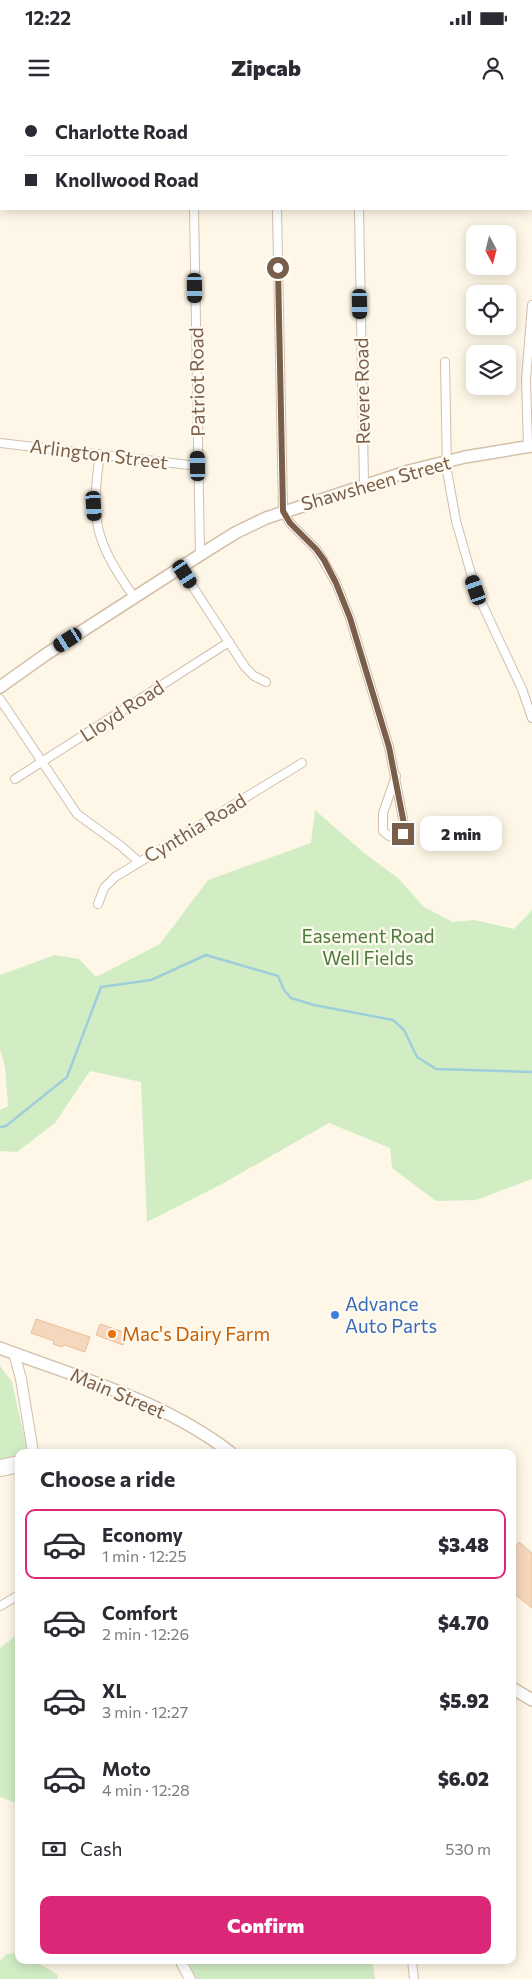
<!DOCTYPE html>
<html lang="en">
<head>
<meta charset="utf-8">
<style>
	body { margin:0; font-family:Commissioner,sans-serif; background:#f2f2f3; color:#2b2b33; height:100vh; display:flex; flex-direction:column; font-size:19px; white-space:nowrap }
	* { box-sizing:border-box; margin:0 }
	p { font-size:16px; color:#7c7c81 }
	.icon { flex:none; width:28px; height:28px; fill:none; stroke:currentColor; stroke-width:2; stroke-linecap:round; stroke-linejoin:round }
	.map { position:relative; flex:1; overflow:hidden }
	.side { position:absolute; left:15px; top:1349px; width:501px; height:515px; display:flex; flex-direction:column; background:#fff; border-radius:10px; box-shadow:0 2px 12px #0003 }
	.side>* { flex:none }
	.top-card { position:absolute; left:0px; top:0px; width:532px; height:110px; box-shadow:0 2px 12px #0003; display:grid; align-content:center; height:110px; padding:0 25px; background:#fff }
	.needle { width:32px; rotate:173deg }
	.tools { position:absolute; left:466px; top:125px; display:grid; gap:10px }
	.tools a { display:grid; place-items:center; width:50px; height:50px; border-radius:10px; background:#fff; box-shadow:0 2px 12px #0003; font-size:25px }
	.end { position:absolute; width:22px; height:22px; margin:-11px; border:6px solid #7a5e49; background:#fff; box-shadow:0 0 0 2px #fff }
	.from { border-radius:50% }
	.bubble { position:absolute; height:35px; border-radius:10px; background:#fff; box-shadow:0 2px 12px #0003; font-size:16px; font-weight:800; line-height:35px; text-align:center }
	.car { position:absolute; width:15px; height:30px; margin:-15px -8px; border-radius:6px; box-shadow:0 0 4px 1px #0007; background:linear-gradient(#222 24%,#8ab4d8 0 40%,#222 0 76%,#8ab4d8 0 86%,#222 0) }
	.top-card b { display:flex; align-items:center; gap:18px; height:48px; font-size:19px }
	.top-card b+b { border-top:1px solid #e1e1e2 }
	.top-card i { width:12px; height:12px; background:#2b2b33 }
	ul { padding:0; list-style:none }
	li { display:flex; align-items:center; gap:15px; height:70px; margin:0 10px 8px; padding:0 15px; border:2px solid transparent; border-radius:10px }
	li div { flex:1 }
	li b { display:block; font-size:19px }
	li em { font-style:normal; font-weight:800 }
	li.active { border-color:#db2777 }
	li>.icon { width:45px; height:45px; stroke-width:1.5 }
	h2 { padding:0 25px; font-size:22px; line-height:60px }
	.pay { display:flex; align-items:center; gap:12px; height:55px; padding:0 25px; font-size:19px }
	.pay p { margin-inline-start:auto }
	.cta { display:flex; gap:10px; margin-top:auto; padding:10px 25px }
	.cta a { flex:1; height:58px; border-radius:10px; background:#db2777; color:#fff; font-size:20px; font-weight:800; line-height:58px; text-align:center }
	.status { display:flex; justify-content:space-between; align-items:center; height:35px; padding:0 25px; background:#fff; direction:ltr }
	.status svg { height:14px; fill:currentColor }
	header { display:flex; justify-content:space-between; align-items:center; height:65px; padding:0 25px; background:#fff; font-size:22px; font-weight:800 }
	.map>svg:first-child { display:block }
	.green { fill:#d2edc4 }
	.lines { fill:none; stroke-linecap:round; stroke-linejoin:round }
	.stream { stroke:#9fcedb; stroke-width:2.5 }
	.building { fill:#f5d7bd; stroke:#e9bf9c }
	.minor-casing { stroke:#d1bfac; stroke-width:10 }
	.tertiary-casing { stroke:#d1bfac; stroke-width:12 }
	.secondary-casing { stroke:#d4c0a9; stroke-width:14 }
	.minor { stroke:#fff; stroke-width:8 }
	.tertiary { stroke:#fff; stroke-width:10 }
	.secondary { stroke:#fff; stroke-width:11 }
	.route { stroke:#7a5e49; stroke-width:6 }
	.shop-dot { fill:#3f7fe0; stroke:#fffaef; stroke-width:2 }
	.food-dot { fill:#e8710a; stroke:#fffaef; stroke-width:2 }
	.labels { text-anchor:middle; stroke-width:4.5; stroke-linejoin:round; paint-order:stroke }
	.street-label { font-size:19px; fill:#7a5e49; stroke:#fffaef }
	.park-label { font-size:19px; fill:#4b7a3d; stroke:#fffaef }
	.shop-label { font-size:19px; fill:#366cbe; stroke:#fffaef; text-anchor:start }
	.food-label { font-size:19px; fill:#c56008; stroke:#fffaef; text-anchor:start }
</style>
</head>
<body>
<div class="status"><b>12:22</b><svg viewBox="0 0 49 12"><path d="M0 12V9h3v3zM5 12V6h3v6zM10 12V3h3v9zM15 12V0h3v12zM26 1h20v11H26zM47 4h2v5h-2z"/></svg></div>
<header><svg class="icon" aria-label="menu" viewBox="0 0 24 24"><path d="M4 6h16M4 12h16M4 18h16"/></svg>Zipcab<svg class="icon" aria-label="person" viewBox="0 0 24 24"><circle cx="12" cy="8" r="4"/><path d="M4 21q1-7 8-7t8 7"/></svg></header>
<div class="map">
<svg width="532" height="1879" viewBox="0 0 532 1879">
	<rect width="100%" height="100%" fill="#fef7e7"/>
	<g class="green">
		<polygon points="315,710 364,753 398,778 424,807 453,822 474,820 514,829 532,810 532,1079 476,1100 436,1101 392,1068 390,1048 329,1023 220,1085 147,1122 141,982 90,971 55,1023 17,1052 0,1051 0,1010 8,1006 5,967 0,949 0,875 55,855 79,859 96,877 160,844 208,780 311,743"/>
		<polygon points="0,1266 12,1282 27,1350 25,1352 19,1352 19,1355 0,1359"/>
		<polygon points="19,1533 19,1704 0,1697 0,1548"/>
		<polygon points="19,1853 19,1860 33,1860 57,1874 58,1879 0,1879 0,1861 6,1854"/>
		<polygon points="197,1860 372,1860 375,1879 196,1879 189,1864"/>
	</g>
	<g class="lines">
		<polyline class="stream" points="0,1027 6,1026 67,977 101,887 151,880 206,855 278,876 284,890 291,898 314,905 393,920 404,930 417,957 436,969 532,972"/>
	</g>
	<g class="building">
		<polygon points="36,1219 90,1237 85,1252 64,1245 62,1247 53,1244 54,1241 31,1233"/>
		<polygon points="100,1224 127,1233 123,1245 96,1235"/>
		<polygon points="519,1442 532,1453 532,1508 512,1492 512,1449"/>
	</g>
	<g class="lines">
		<g class="minor-casing">
			<g id="minor">
				<polyline points="192,0 192,1"/>
				<polyline points="275,0 275,1"/>
				<polyline points="357,0 357,1"/>
				<polyline points="426,0 426,1"/>
				<polyline points="0,93 1,91"/>
				<polyline points="194,109 200,455"/>
				<polyline points="277,109 283,411 290,423 316,449 323,460 336,483 350,518 389,647 405,729 402,734 389,736 383,731 383,713 396,676"/>
				<polyline points="359,109 364,384"/>
				<polyline points="445,262 447,371 456,421 476,491 522,589 532,618"/>
				<polyline points="0,343 198,366"/>
				<polyline points="528,346 526,279 532,205"/>
				<path d="M100 354C90 422 95 441 134 497"/>
				<polyline points="180,467 245,567 254,576 266,582"/>
				<polyline points="0,599 77,714 121,746 139,762"/>
				<polyline points="15,679 229,542"/>
				<polyline points="98,804 104,788 115,777 302,663"/>
				<polyline points="0,1364 19,1360"/>
				<polyline points="0,1372 19,1368"/>
				<polyline points="0,1506 19,1495"/>
				<polyline points="412,1860 414,1879"/>
			</g>
		</g>
		<g class="tertiary-casing">
			<g id="tertiary">
				<polyline points="14,1253 21,1279 33,1352"/>
				<polyline points="180,1860 190,1879"/>
			</g>
		</g>
		<g class="secondary-casing">
			<g id="secondary">
				<polyline points="0,587 45,555 200,455 235,433 266,418 409,371 465,357 532,346"/>
				<path d="M0 1248C79 1278 162 1300 230 1352"/>
				<polyline points="512,1588 532,1600"/>
			</g>
		</g>
		<use href="#minor" class="minor"/>
		<use href="#tertiary" class="tertiary"/>
		<use href="#secondary" class="secondary"/>
	</g>
	<g class="lines">
		<polyline class="route" points="278,168 283,411 290,423 316,449 324,460 336,483 350,518 389,647 405,729 403,734"/>
	</g>
	<circle class="shop-dot" cx="335" cy="1215" r="5"/>
	<circle class="food-dot" cx="112" cy="1234" r="5"/>
	<g class="labels">
		<g class="street-label">
			<text transform="translate(197 282) rotate(-91)" y="7">Patriot Road</text>
			<text transform="translate(362 291) rotate(-91)" y="7">Revere Road</text>
			<text transform="translate(99 354) rotate(7)" y="7">Arlington Street</text>
			<text transform="translate(376 383) rotate(-16)" y="7">Shawsheen Street</text>
			<text transform="translate(122 611) rotate(-33)" y="7">Lloyd Road</text>
			<text transform="translate(195 728) rotate(-31)" y="7">Cynthia Road</text>
			<text transform="translate(118 1293) rotate(23)" y="7">Main Street</text>
		</g>
		<g class="park-label">
			<text x="368" y="843">Easement Road<tspan x="368" dy="22">Well Fields</tspan></text>
		</g>
		<g class="shop-label">
			<text x="345" y="1211">Advance<tspan x="345" dy="22">Auto Parts</tspan></text>
		</g>
		<g class="food-label">
			<text x="122" y="1241">Mac's Dairy Farm</text>
		</g>
	</g>
</svg>
<div class="tools">
<a><svg class="needle" viewBox="-14 -14 28 28"><path d="M0-13l5 13h-10z" fill="#e53935"/><path d="M0 13l5-13h-10z" fill="#7c7c81"/></svg></a>
<a><svg class="icon" aria-label="locate" viewBox="0 0 24 24"><circle cx="12" cy="12" r="6"/><path d="M12 2v4M12 18v4M2 12h4M18 12h4"/></svg></a>
<a><svg class="icon" aria-label="layers" viewBox="0 0 24 24"><path d="M12 4l9 5-9 5-9-5zM3 14l9 5 9-5"/></svg></a>
</div>
<i class="end from" style="left:278px;top:168px"></i>
<i class="end" style="left:403px;top:734px"></i>
<div class="bubble" style="left:420px;top:716px;width:82px">2 min</div>
<i class="car" style="left:195px;top:188px;rotate:179deg"></i>
<i class="car" style="left:360px;top:204px;rotate:179deg"></i>
<i class="car" style="left:198px;top:366px;rotate:359deg"></i>
<i class="car" style="left:94px;top:406px;rotate:176deg"></i>
<i class="car" style="left:185px;top:474px;rotate:147deg"></i>
<i class="car" style="left:476px;top:490px;rotate:341deg"></i>
<i class="car" style="left:68px;top:540px;rotate:237deg"></i>
<div class="top-card">
<b><i class="from"></i>Charlotte Road</b>
<b><i></i>Knollwood Road</b>
</div>
<section class="side">
<h2>Choose a ride</h2>
<ul>
<li class="active"><svg class="icon" aria-label="car" viewBox="0 0 24 24"><path d="M5 17H2v-5l4-1 3-4h7l3 4 3 1v5h-3M9 17h6M6 11h13"/><circle cx="7" cy="17" r="2"/><circle cx="17" cy="17" r="2"/></svg><div><b>Economy</b><p>1 min · 12:25</p></div><em>$3.48</em></li>
<li><svg class="icon" aria-label="car" viewBox="0 0 24 24"><path d="M5 17H2v-5l4-1 3-4h7l3 4 3 1v5h-3M9 17h6M6 11h13"/><circle cx="7" cy="17" r="2"/><circle cx="17" cy="17" r="2"/></svg><div><b>Comfort</b><p>2 min · 12:26</p></div><em>$4.70</em></li>
<li><svg class="icon" aria-label="car" viewBox="0 0 24 24"><path d="M5 17H2v-5l4-1 3-4h7l3 4 3 1v5h-3M9 17h6M6 11h13"/><circle cx="7" cy="17" r="2"/><circle cx="17" cy="17" r="2"/></svg><div><b>XL</b><p>3 min · 12:27</p></div><em>$5.92</em></li>
<li><svg class="icon" aria-label="car" viewBox="0 0 24 24"><path d="M5 17H2v-5l4-1 3-4h7l3 4 3 1v5h-3M9 17h6M6 11h13"/><circle cx="7" cy="17" r="2"/><circle cx="17" cy="17" r="2"/></svg><div><b>Moto</b><p>4 min · 12:28</p></div><em>$6.02</em></li>
</ul>
<div class="pay"><svg class="icon" aria-label="cash" viewBox="0 0 24 24"><path d="M3 7h18v10H3z"/><circle cx="12" cy="12" r="2"/></svg>Cash<p>530 m</p></div>
<div class="cta"><a>Confirm</a></div>
</section>
</div>
</body>
</html>
